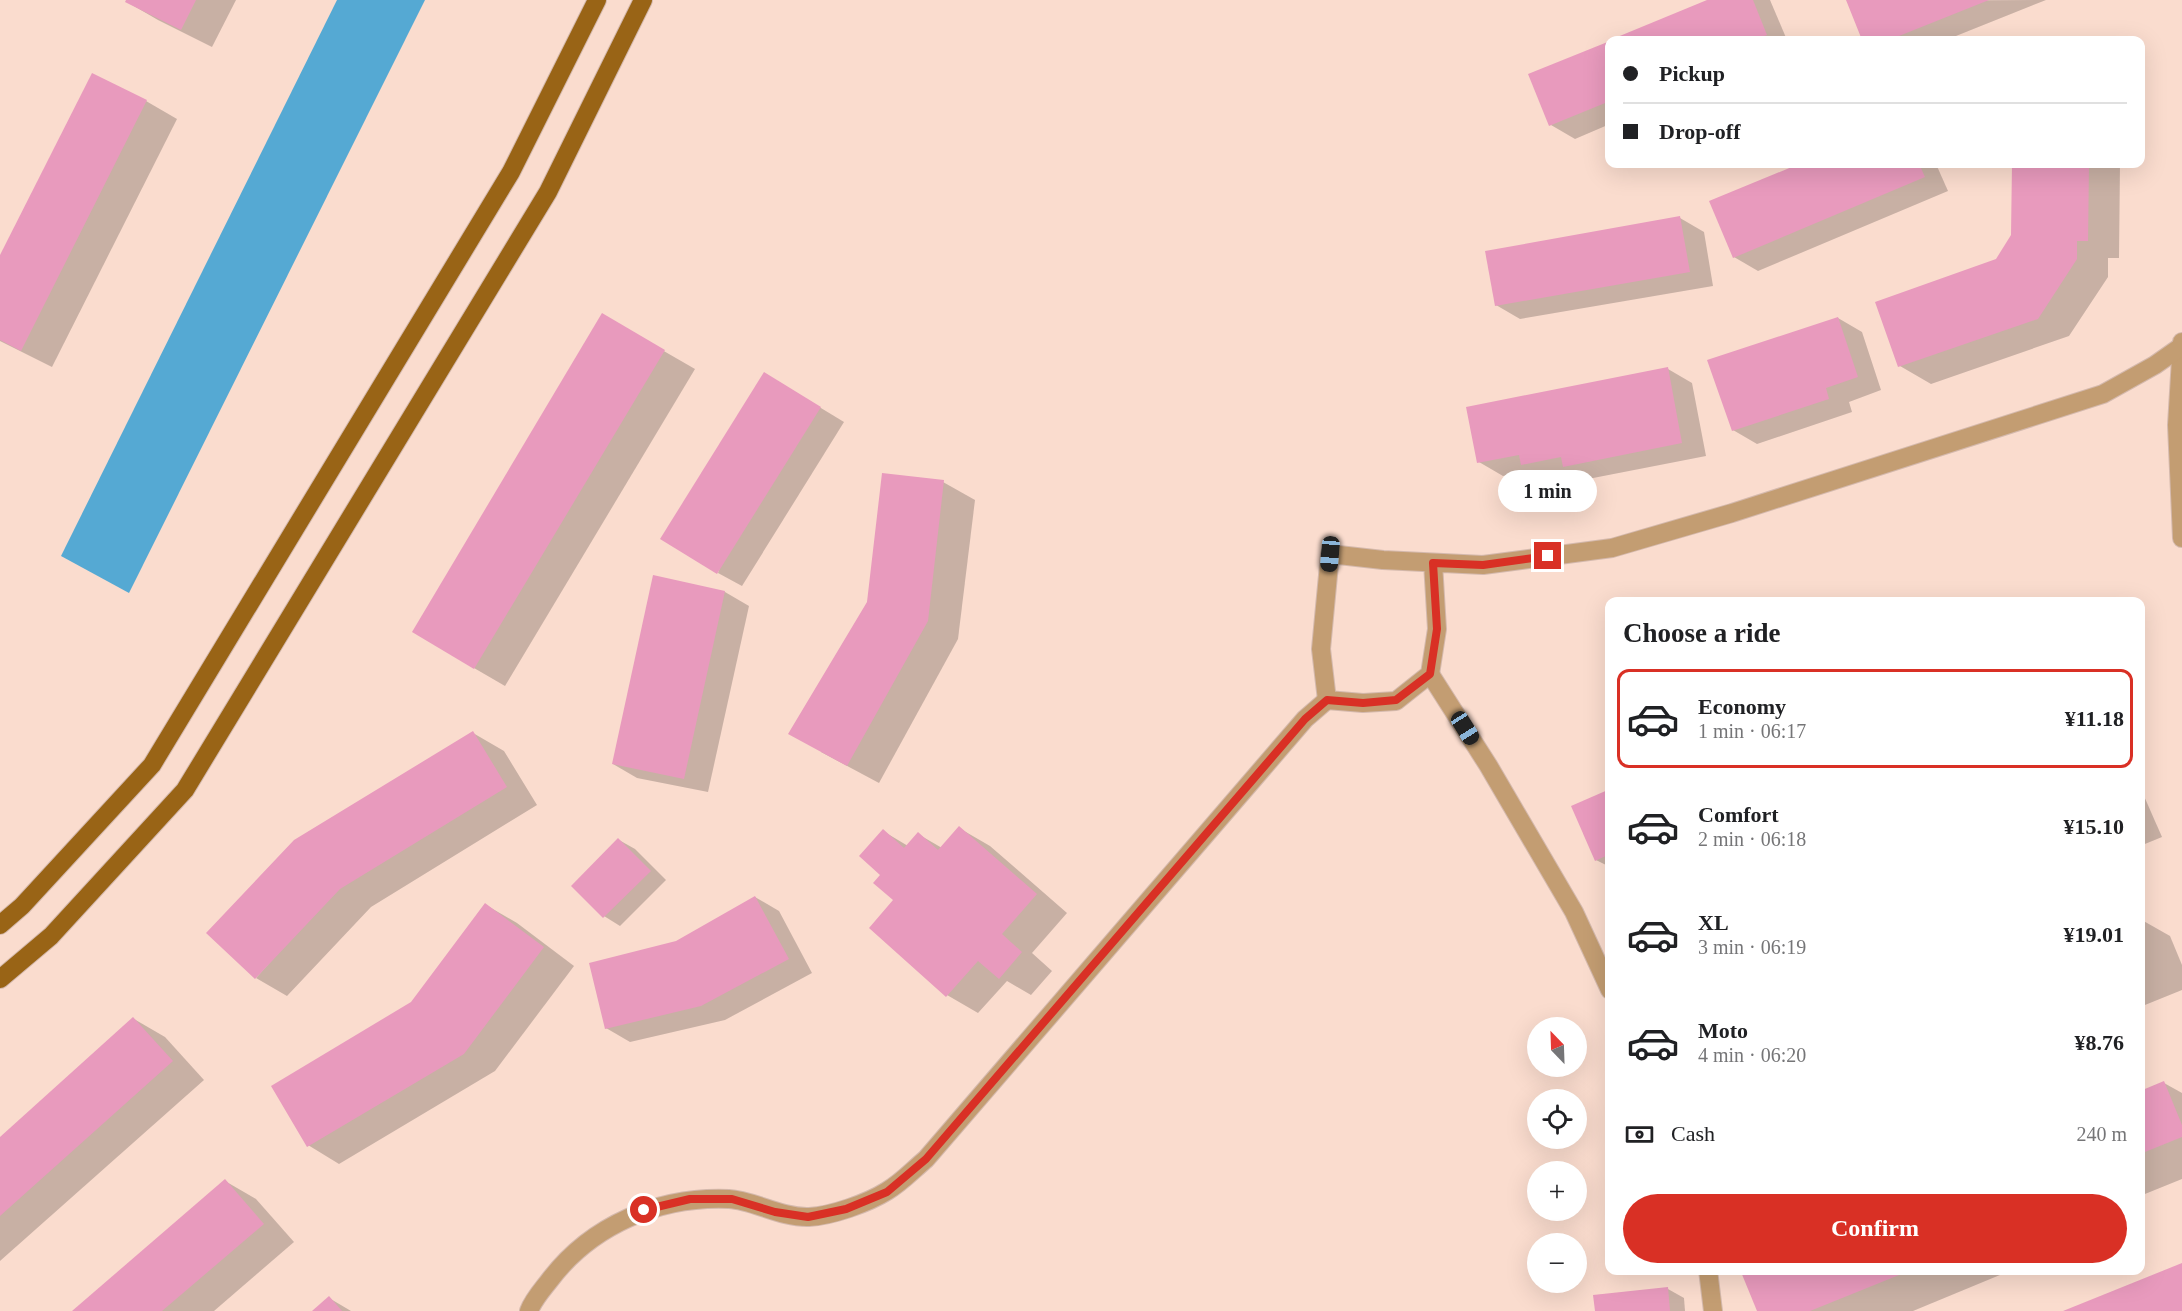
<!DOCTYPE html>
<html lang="en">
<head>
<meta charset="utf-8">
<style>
	body { margin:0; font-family:Georgia,serif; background:#f2f2f2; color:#202124; height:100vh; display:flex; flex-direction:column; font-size:22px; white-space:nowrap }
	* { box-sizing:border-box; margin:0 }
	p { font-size:20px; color:#757577 }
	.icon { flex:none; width:33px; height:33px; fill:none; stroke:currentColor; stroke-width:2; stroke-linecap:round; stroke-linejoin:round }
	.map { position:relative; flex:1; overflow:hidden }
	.panel { position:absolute; left:1605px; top:597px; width:540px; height:678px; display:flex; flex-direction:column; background:#fff; border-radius:12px; box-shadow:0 6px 24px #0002 }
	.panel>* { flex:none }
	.guide { position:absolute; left:1605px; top:36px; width:540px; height:132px; border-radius:12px; box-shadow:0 6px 24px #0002; display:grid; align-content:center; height:132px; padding:0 18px; background:#fff }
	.needle { width:39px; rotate:337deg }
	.tools { position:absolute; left:1527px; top:1017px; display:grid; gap:12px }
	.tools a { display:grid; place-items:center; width:60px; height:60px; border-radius:50%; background:#fff; box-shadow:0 6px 24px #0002; font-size:30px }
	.end { position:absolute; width:27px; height:27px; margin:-14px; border:8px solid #d93025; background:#fff; box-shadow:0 0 0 3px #fff }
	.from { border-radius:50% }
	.bubble { position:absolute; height:42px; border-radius:21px; background:#fff; box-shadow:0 6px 24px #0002; font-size:20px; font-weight:700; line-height:42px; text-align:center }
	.car { position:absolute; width:18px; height:36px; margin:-18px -9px; border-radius:8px; box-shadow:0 0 4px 2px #0007; background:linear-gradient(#222 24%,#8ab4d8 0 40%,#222 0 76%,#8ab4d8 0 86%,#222 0) }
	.guide b { display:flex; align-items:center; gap:21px; height:57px; font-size:22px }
	.guide b+b { border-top:2px solid #e0e0e0 }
	.guide i { width:15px; height:15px; background:#202124 }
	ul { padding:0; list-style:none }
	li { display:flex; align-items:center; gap:18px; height:99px; margin:0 12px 9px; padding:0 6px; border:3px solid transparent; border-radius:12px }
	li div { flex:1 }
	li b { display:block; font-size:22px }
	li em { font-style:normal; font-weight:700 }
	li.current { border-color:#d93025 }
	li>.icon { width:54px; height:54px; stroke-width:1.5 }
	h2 { padding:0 18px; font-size:27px; line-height:72px }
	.pay { display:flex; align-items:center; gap:15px; height:66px; padding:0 18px; font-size:22px }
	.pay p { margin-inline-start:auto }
	.button { display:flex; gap:12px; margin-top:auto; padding:12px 18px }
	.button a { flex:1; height:69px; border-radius:36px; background:#d93025; color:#fff; font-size:24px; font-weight:700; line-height:69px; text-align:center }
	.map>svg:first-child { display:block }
	.water { fill:#55a9d3 }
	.shadow { fill:#0003 }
	.building { fill:#e89abd }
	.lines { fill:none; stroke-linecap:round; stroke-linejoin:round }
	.minor-casing { stroke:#d4b9ad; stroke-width:20 }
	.major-casing { stroke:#d4b9ad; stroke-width:20 }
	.minor { stroke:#c39d72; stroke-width:18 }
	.major { stroke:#996416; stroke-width:18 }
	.route { stroke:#d93025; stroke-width:8 }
</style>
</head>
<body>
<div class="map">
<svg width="2182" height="1311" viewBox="0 0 2182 1311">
	<rect width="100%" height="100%" fill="#fadcce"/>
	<polygon class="water" points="337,0 425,0 129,593 61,556"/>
	<g class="shadow">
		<polygon points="128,0 236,0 212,47 158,20 127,2"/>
		<polygon points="1711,0 1770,0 1787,40 1614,40"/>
		<polygon points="2046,0 1946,40 1864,40 1848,1"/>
		<polygon points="1610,42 1610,124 1575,139 1551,125"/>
		<polygon points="146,101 177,119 52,367 0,341 0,258"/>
		<polygon points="1803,164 1936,164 1948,191 1758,271 1734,257 1711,202"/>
		<polygon points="2013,164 2120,164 2119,258 2108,258 2108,277 2069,336 1931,384 1900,366 1997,261 2013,236"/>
		<polygon points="1680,218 1704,232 1713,286 1520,319 1496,305"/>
		<polygon points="603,316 695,369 505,686 474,668"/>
		<polygon points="1838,318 1862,332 1881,390 1849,402 1852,412 1757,444 1733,430"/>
		<polygon points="1668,369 1692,383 1706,456 1588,479 1575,472 1546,478 1532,470 1503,476 1479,462"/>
		<polygon points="788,388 844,422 742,586 718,573"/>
		<polygon points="943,482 975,500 958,639 879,783 821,752"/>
		<polygon points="654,577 725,592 749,606 708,792 637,778 613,764"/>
		<polygon points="473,733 504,751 537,805 371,907 287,996 256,978"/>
		<polygon points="2140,787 2162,837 2140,846"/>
		<polygon points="1610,791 1610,867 1596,860"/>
		<polygon points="959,828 990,846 1067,913 1032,953 1052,971 1031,995 1007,981 978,1013 947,995 883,875 883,831 908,846 918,834 942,848"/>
		<polygon points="619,840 635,849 666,880 620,926 604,916"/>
		<polygon points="755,897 779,911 812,973 725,1020 630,1042 606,1028 676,943"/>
		<polygon points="486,905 517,923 574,966 495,1071 339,1164 308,1145"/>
		<polygon points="2140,919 2170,936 2182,965 2182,990 2140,1007"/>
		<polygon points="134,1019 165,1037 204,1080 0,1261 0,1139"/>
		<polygon points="2164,1083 2182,1093 2182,1179 2140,1196 2140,1092"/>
		<polygon points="225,1181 256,1199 294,1242 214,1311 74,1311"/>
		<polygon points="1749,1270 2012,1270 1913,1311 1759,1311"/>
		<polygon points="1668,1289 1684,1298 1685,1311 1597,1311"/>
		<polygon points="329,1298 351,1311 315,1311"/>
	</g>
	<g class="building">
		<polygon points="126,0 196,0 181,30 125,2"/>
		<polygon points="1707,0 1753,0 1767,35 1754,40 1610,40"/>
		<polygon points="1846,0 1989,0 1889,40 1862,40"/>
		<polygon points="1610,41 1610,101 1549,126 1528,74"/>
		<polygon points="92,73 147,100 21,351 0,340 0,255"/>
		<polygon points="1799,164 1919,164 1925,177 1733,258 1709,201"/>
		<polygon points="2012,164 2089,164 2088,241 2077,241 2077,259 2038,319 1898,367 1875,302 1996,259 2011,235"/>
		<polygon points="1680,216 1690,272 1495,306 1485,251"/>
		<polygon points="602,313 665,350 474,669 412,632"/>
		<polygon points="1838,317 1858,377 1826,388 1829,399 1732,431 1707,360"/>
		<polygon points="1668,367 1682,443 1563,467 1561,457 1521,465 1519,455 1477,463 1466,407"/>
		<polygon points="764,372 821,407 717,574 660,539"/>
		<polygon points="882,473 944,480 928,621 847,766 788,734 867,602"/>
		<polygon points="653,575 725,591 684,779 612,764"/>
		<polygon points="473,731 507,787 340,889 255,979 206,933 294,840"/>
		<polygon points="1610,789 1610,854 1595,861 1571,806"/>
		<polygon points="959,826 1037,894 1002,934 1022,952 999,979 978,961 946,997 869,928 893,900 873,883 880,875 859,856 883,829 904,848 918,832 938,850"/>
		<polygon points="618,838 651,871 603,918 571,886"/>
		<polygon points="755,896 789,959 701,1006 605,1029 589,963 676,941"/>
		<polygon points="485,903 544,947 464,1054 307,1147 271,1086 411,1002"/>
		<polygon points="133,1017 173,1061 0,1216 0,1137"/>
		<polygon points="2164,1081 2182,1125 2182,1137 2140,1154 2140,1091"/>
		<polygon points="225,1179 264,1224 162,1311 72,1311"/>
		<polygon points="2182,1263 2182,1311 2063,1311"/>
		<polygon points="1745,1270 1909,1270 1909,1271 1810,1311 1757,1311 1741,1272"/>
		<polygon points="1668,1287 1670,1311 1595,1311 1593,1295"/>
		<polygon points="329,1296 342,1311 312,1311"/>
	</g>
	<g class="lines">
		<g class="minor-casing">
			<g id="minor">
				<polyline points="2182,342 2177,425 2182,538"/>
				<polyline points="1433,563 1437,629 1430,674 1396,701 1363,703 1327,700 1321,649 1330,554 1383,560 1483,565 1612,548 1732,513 2103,394 2155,365 2182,346"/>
				<polyline points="1430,674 1488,765 1574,912 1610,990"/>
				<polyline points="1708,1270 1713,1311"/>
				<path d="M529 1311C533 1300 542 1290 549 1281 591 1225 659 1196 729 1199 753 1200 781 1218 809 1217 831 1216 868 1203 887 1191 901 1183 913 1170 926 1159L1305 719 1327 700"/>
			</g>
		</g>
		<g class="major-casing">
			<g id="major">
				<polyline points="0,925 22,906 152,765 511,172 597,0"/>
				<polyline points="0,979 51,936 185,790 548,192 643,0"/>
			</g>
		</g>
		<use href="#minor" class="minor"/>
		<use href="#major" class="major"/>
	</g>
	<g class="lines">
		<polyline class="route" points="644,1210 690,1199 732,1199 775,1212 808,1217 846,1209 887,1192 926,1159 1305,719 1327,700 1363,703 1396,700 1430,674 1437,629 1433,563 1483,565 1548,556"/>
	</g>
</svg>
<div class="tools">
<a><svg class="needle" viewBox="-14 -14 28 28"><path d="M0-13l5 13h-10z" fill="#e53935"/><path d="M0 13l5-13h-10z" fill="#757577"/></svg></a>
<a><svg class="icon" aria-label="locate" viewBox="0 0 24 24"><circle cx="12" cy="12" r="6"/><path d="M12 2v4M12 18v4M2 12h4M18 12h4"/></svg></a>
<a>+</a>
<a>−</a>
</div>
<i class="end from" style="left:644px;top:1210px"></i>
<i class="end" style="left:1548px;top:556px"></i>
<div class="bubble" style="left:1498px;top:470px;width:99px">1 min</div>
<i class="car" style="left:1330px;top:554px;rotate:185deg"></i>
<i class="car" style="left:1465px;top:728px;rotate:148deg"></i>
<div class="guide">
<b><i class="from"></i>Pickup</b>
<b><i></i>Drop-off</b>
</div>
<section class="panel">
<h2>Choose a ride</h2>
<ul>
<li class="current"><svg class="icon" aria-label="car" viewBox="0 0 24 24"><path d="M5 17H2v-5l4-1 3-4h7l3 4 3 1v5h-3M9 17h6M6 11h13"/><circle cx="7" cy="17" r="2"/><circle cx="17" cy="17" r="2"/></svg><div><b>Economy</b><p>1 min · 06:17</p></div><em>¥11.18</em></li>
<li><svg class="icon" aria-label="car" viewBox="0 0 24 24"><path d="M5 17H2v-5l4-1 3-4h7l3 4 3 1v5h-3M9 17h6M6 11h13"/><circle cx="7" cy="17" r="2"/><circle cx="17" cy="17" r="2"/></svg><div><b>Comfort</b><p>2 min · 06:18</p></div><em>¥15.10</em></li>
<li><svg class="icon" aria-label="car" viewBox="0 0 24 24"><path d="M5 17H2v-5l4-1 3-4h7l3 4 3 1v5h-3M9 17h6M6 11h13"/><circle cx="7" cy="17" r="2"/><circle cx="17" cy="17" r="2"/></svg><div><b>XL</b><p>3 min · 06:19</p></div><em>¥19.01</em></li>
<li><svg class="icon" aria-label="car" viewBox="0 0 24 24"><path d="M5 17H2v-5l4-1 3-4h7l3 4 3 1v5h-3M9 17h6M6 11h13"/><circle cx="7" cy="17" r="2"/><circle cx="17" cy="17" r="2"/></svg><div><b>Moto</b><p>4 min · 06:20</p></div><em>¥8.76</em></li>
</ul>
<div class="pay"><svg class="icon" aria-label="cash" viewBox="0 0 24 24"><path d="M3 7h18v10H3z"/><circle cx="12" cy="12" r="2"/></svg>Cash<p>240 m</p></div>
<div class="button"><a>Confirm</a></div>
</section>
</div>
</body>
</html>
